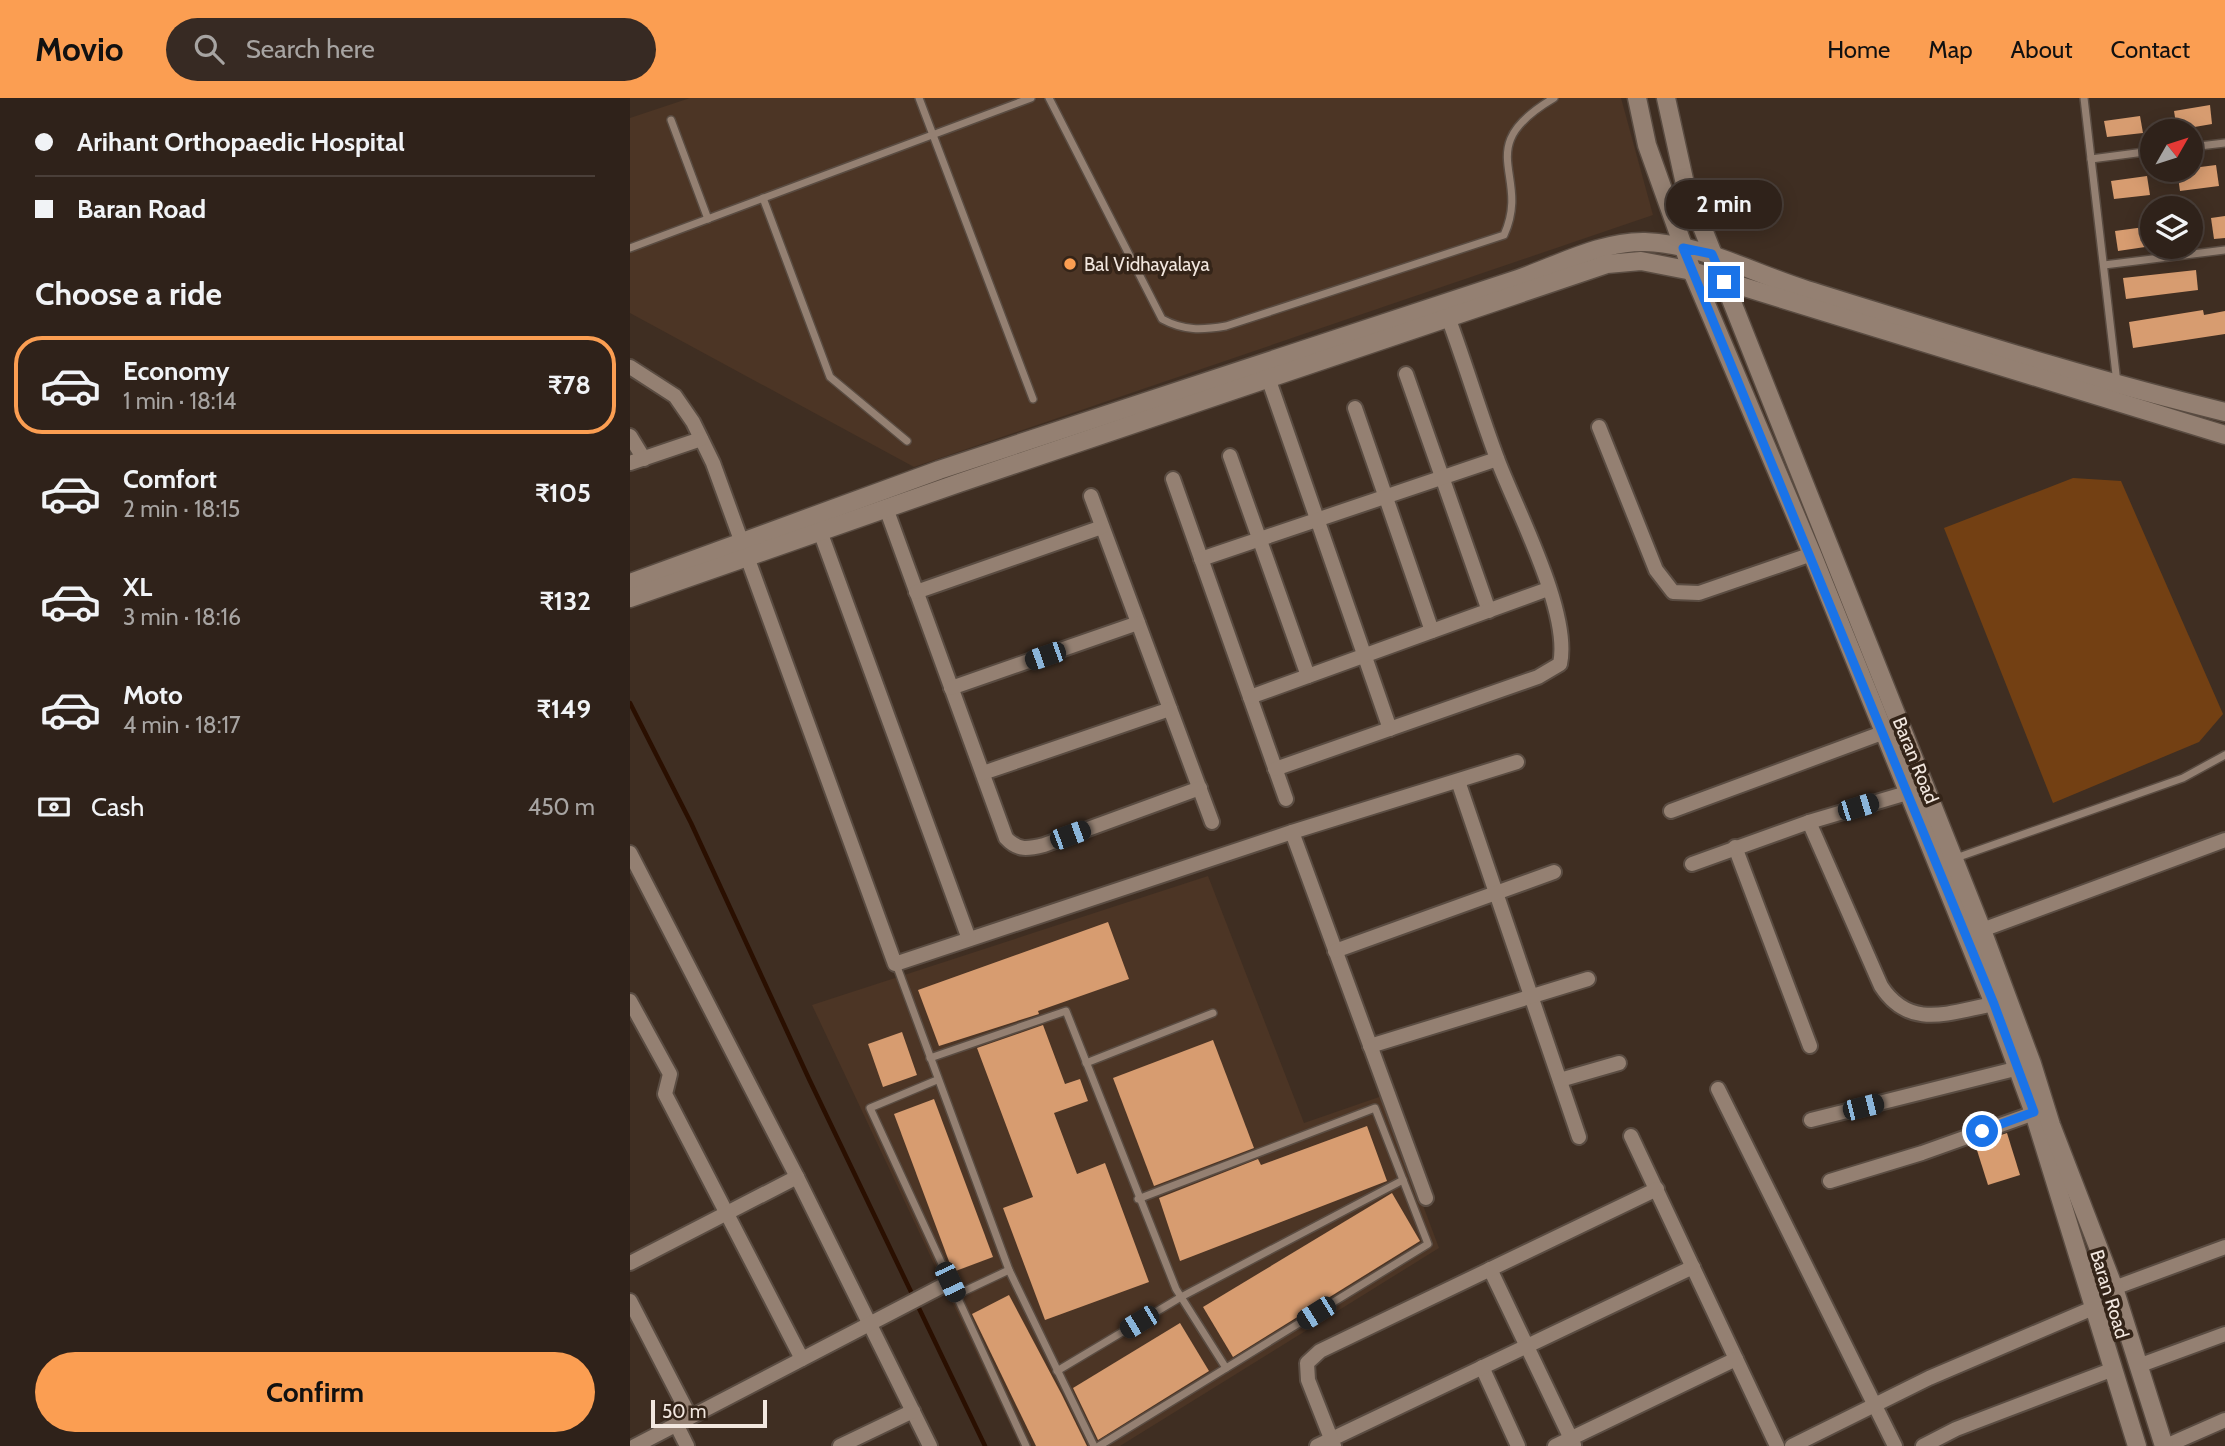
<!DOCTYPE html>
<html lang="en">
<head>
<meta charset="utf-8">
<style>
	body { margin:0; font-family:Cabin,sans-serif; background:#372a23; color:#f1f3f6; height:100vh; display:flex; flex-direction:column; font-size:26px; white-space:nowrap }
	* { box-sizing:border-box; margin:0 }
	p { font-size:23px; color:#a7a4a2 }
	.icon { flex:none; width:38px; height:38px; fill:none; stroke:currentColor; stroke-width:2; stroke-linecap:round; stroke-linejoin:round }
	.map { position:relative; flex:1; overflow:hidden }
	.panel { display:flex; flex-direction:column; background:#2f221a; width:630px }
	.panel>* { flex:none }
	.guide { display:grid; align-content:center; height:154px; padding:0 35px; background:#2f221a }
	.needle { width:46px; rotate:51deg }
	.fabs { position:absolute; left:1510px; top:21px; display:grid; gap:14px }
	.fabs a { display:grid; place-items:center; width:63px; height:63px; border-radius:50%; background:#2f221a; box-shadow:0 4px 18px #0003,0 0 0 2px #4a3f39; font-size:35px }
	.scale { position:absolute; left:21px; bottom:18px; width:116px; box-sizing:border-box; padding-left:7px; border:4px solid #f2e7df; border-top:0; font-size:19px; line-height:24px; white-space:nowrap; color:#f2e7df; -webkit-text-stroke:5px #342418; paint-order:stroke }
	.end { position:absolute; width:32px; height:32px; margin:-16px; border:9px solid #1a73e8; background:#fff; box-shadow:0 0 0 4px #fff }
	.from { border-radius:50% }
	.bubble { position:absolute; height:49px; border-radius:24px; background:#2f221a; box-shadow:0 4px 18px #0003,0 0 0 2px #4a3f39; font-size:23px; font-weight:800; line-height:49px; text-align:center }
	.car { position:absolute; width:21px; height:42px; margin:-21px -10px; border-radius:9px; box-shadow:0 0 5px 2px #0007; background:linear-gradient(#222 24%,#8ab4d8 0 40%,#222 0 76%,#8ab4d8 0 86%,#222 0) }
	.guide b { display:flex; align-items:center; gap:24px; height:66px; font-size:26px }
	.guide b+b { border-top:2px solid #4a3f39 }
	.guide i { width:18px; height:18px; background:#f1f3f6 }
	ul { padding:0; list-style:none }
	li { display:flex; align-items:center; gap:21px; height:98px; margin:0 14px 10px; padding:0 21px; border:4px solid transparent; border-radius:28px }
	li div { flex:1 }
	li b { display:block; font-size:26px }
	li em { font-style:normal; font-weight:800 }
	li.selected { border-color:#fb9e52 }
	li>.icon { width:63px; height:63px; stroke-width:1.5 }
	h2 { padding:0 35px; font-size:32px; line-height:84px }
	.pay { display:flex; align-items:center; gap:18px; height:77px; padding:0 35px; font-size:26px }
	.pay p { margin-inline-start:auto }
	.action { display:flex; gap:14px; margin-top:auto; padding:14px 35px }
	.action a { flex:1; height:80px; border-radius:42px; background:#fb9e52; color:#111; font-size:28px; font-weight:800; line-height:80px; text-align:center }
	header { display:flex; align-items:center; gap:42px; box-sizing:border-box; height:98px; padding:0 35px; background:#fb9e52; color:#111 }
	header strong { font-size:33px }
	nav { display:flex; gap:38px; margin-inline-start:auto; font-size:24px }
	.search { width:490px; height:63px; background:#372a23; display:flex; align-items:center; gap:18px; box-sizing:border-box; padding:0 24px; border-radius:38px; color:#a7a4a2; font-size:26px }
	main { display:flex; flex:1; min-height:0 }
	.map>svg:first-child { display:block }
	.built { fill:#4c3525 }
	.green { fill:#734013 }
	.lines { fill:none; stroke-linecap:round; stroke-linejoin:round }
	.stream { stroke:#2a0f00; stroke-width:4.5 }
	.building { fill:#d79c70 }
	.lane-casing { stroke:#5a4c42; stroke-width:10 }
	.street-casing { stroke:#5a4c42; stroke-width:18 }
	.secondary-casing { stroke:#5a4c42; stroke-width:21 }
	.lane { stroke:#948072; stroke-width:7 }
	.street { stroke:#948072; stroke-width:14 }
	.secondary { stroke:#948072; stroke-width:18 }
	.route { stroke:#1a73e8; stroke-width:9 }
	.poi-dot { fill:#fb9e52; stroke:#342418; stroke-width:2.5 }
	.labels { text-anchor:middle; stroke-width:7; stroke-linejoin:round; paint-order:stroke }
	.poi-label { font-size:19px; fill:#f2e7df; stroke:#342418; text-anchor:start }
	.street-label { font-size:19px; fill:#f2e7df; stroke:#342418 }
</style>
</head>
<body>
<header>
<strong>Movio</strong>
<div class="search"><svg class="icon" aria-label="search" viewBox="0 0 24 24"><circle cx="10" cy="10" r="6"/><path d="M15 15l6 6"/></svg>Search here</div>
<nav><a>Home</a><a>Map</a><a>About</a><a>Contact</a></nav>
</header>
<main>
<section class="panel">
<div class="guide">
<b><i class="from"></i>Arihant Orthopaedic Hospital</b>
<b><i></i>Baran Road</b>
</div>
<h2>Choose a ride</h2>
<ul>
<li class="selected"><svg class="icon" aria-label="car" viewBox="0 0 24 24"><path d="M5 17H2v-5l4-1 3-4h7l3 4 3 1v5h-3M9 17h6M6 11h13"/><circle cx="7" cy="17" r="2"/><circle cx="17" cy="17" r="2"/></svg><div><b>Economy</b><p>1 min · 18:14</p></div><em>₹78</em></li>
<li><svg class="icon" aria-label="car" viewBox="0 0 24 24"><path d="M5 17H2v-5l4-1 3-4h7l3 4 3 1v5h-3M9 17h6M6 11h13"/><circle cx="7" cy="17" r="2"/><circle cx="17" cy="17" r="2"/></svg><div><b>Comfort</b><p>2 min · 18:15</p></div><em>₹105</em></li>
<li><svg class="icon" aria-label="car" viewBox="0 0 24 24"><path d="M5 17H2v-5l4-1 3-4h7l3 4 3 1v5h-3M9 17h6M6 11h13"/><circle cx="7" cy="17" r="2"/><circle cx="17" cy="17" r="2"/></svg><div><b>XL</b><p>3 min · 18:16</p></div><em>₹132</em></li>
<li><svg class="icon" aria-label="car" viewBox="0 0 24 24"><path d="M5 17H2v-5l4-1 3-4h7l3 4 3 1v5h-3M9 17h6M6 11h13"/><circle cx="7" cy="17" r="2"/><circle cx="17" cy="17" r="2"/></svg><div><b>Moto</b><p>4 min · 18:17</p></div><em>₹149</em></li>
</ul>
<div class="pay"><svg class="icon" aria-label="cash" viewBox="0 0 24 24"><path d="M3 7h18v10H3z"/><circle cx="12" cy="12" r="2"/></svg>Cash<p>450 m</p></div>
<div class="action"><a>Confirm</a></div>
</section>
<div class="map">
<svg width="1595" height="1348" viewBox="0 0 1595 1348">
	<rect width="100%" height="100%" fill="#3f2e22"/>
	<g class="built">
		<polygon points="60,0 991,0 1023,117 284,369 0,215 0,20"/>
		<polygon points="578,778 674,1025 752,998 809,1150 490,1348 390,1348 182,907"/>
	</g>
	<polygon class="green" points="1443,380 1491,383 1593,616 1569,644 1423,705 1314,430"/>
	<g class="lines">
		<polyline class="stream" points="0,605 61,725 179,981 355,1348"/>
	</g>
	<g class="building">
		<polygon points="1580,7 1582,26 1547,32 1544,13"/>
		<polygon points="1510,18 1513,35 1477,39 1474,23"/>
		<polygon points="1586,67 1589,88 1550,93 1547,72"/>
		<polygon points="1517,78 1520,97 1484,101 1481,83"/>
		<polygon points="1595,118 1595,140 1584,141 1581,120"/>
		<polygon points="1522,128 1522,148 1488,153 1485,133"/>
		<polygon points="1566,172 1568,192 1496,201 1493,180"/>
		<polygon points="1573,212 1574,217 1595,213 1595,236 1503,250 1499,224"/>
		<polygon points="478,824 499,881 408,913 409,916 309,948 288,892"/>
		<polygon points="413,927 435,986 450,981 458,1003 424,1015 447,1076 475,1065 519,1184 415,1222 373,1110 403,1099 347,950"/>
		<polygon points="272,934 287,977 253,989 238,946"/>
		<polygon points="583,942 624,1050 524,1088 483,980"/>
		<polygon points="304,1001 363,1159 323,1174 264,1016"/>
		<polygon points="737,1028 757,1083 550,1163 529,1100 628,1061 631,1067"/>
		<polygon points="1377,1035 1390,1077 1358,1087 1345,1046"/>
		<polygon points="762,1095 790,1143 603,1259 573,1209"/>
		<polygon points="379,1197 432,1297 457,1348 406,1348 342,1216"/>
		<polygon points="550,1225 579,1273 468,1342 443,1290"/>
	</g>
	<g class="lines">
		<g class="lane-casing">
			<g id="lane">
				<polyline points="289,0 403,301"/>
				<path d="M419 0 532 221C554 233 572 232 596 228L874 137C902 76 839 50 924 0"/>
				<polyline points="1454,0 1487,285"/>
				<polyline points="41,22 78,121"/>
				<polyline points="1561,49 1595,45"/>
				<polyline points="1461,61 1522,53"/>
				<polyline points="133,100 200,279 277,343"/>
				<polyline points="0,150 401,0"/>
				<polyline points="1474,167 1595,152"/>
				<polyline points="1323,761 1553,680 1595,657"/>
				<polyline points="266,866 379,1172 464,1348"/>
				<polyline points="300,960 436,913 546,1191 596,1270"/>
				<polyline points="456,965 583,915"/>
				<polyline points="307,982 240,1010 396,1348"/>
				<polyline points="326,1197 379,1172"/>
				<polyline points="427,1273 551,1199 773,1082"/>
				<polyline points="469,1348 798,1146 745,1010 508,1101"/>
			</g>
		</g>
		<g class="street-casing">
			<g id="street">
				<polyline points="0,269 45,298 63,324 83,365 265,866 662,734 887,664"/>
				<polyline points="635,271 760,631"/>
				<polyline points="776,276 859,513"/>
				<polyline points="725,310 802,533"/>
				<polyline points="969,329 1026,472 1043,494 1069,495 1182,456"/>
				<polyline points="0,338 14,361"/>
				<polyline points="600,358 678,578"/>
				<polyline points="0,365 71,341"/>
				<polyline points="543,381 656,701"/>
				<polyline points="461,398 582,724"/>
				<path d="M256 410 376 740C388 753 398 751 414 747L570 690"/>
				<polyline points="187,425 339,841"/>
				<polyline points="571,461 867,361"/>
				<polyline points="286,494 472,429"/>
				<polyline points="321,590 508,525"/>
				<polyline points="620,599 918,491"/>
				<path d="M645 671 908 579 930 566C941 515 887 413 868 363 849 313 834 261 815 211"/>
				<polyline points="353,675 540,611"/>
				<polyline points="828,683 949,1039"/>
				<polyline points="1041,713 1252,635"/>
				<path d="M1179 724 1251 888C1280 933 1320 914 1364 906"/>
				<polyline points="662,734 796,1100"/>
				<polyline points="1105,749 1180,948"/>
				<polyline points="0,755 167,1079 300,1348"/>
				<polyline points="1062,766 1179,724 1277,695"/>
				<polyline points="1352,832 1595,742"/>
				<polyline points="705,853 924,774"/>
				<polyline points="0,903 40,976 35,996 172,1261"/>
				<polyline points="740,948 958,881"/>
				<polyline points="930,982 989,965"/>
				<polyline points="1088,991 1265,1348"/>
				<polyline points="1181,1022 1397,968"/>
				<polyline points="1001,1038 1147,1348"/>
				<polyline points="1200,1083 1292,1055 1404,1015"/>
				<polyline points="0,1165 167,1079"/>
				<polyline points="860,1171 944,1347"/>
				<polyline points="1484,1190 1595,1149"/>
				<polyline points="0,1203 60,1319"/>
				<polyline points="1508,1268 1595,1236"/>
				<polyline points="852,1269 888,1348"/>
				<polyline points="46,1326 57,1348"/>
				<polyline points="5,1348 320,1184"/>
				<polyline points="210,1348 283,1313"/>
				<polyline points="687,1348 1063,1169"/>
				<polyline points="704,1348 678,1282 677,1265 690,1253 1027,1091"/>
				<polyline points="925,1348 1106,1261"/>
				<polyline points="1162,1348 1299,1280 1463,1210"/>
				<polyline points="1293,1348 1326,1331 1481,1272"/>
				<polyline points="1536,1348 1595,1322"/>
			</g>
		</g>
		<g class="secondary-casing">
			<g id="secondary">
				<polyline points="1007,0 1017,47 1062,173 1182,456 1364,906 1404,1015 1507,1348"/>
				<polyline points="1036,0 1055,86 1352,832 1402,966 1421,1027 1484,1190 1534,1348"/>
				<path d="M0 485 309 372 888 181C928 167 972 143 1015 144 1073 146 1124 176 1177 192 1316 235 1454 280 1595 314"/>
				<polyline points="0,500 329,385 977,166 1011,163 1062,173 1595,337"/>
			</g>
		</g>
		<use href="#lane" class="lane"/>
		<use href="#street" class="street"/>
		<use href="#secondary" class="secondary"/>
	</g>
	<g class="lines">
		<polyline class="route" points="1094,184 1082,156 1053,150 1364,906 1404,1014 1352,1033"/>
	</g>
	<circle class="poi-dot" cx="440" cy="166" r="7"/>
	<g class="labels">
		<g class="poi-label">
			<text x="454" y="173">Bal Vidhayalaya</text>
		</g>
		<g class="street-label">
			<text transform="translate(1286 662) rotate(68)" y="7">Baran Road</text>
			<text transform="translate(1480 1196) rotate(73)" y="7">Baran Road</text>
		</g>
	</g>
</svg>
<div class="fabs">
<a><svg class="needle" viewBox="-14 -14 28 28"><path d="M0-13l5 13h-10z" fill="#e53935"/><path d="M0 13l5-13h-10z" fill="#a7a4a2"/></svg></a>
<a><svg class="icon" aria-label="layers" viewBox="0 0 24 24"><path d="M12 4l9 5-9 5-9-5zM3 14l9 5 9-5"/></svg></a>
</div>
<div class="scale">50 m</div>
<i class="end from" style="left:1352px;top:1033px"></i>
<i class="end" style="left:1094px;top:184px"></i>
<div class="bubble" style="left:1036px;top:82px;width:116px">2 min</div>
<i class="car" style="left:415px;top:558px;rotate:251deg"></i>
<i class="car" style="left:1228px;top:709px;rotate:73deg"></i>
<i class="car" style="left:440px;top:737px;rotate:70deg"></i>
<i class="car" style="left:1233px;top:1009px;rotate:76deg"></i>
<i class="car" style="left:320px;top:1184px;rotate:155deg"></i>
<i class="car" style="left:686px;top:1215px;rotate:238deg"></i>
<i class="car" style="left:509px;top:1224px;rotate:239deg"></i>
</div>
</main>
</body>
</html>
